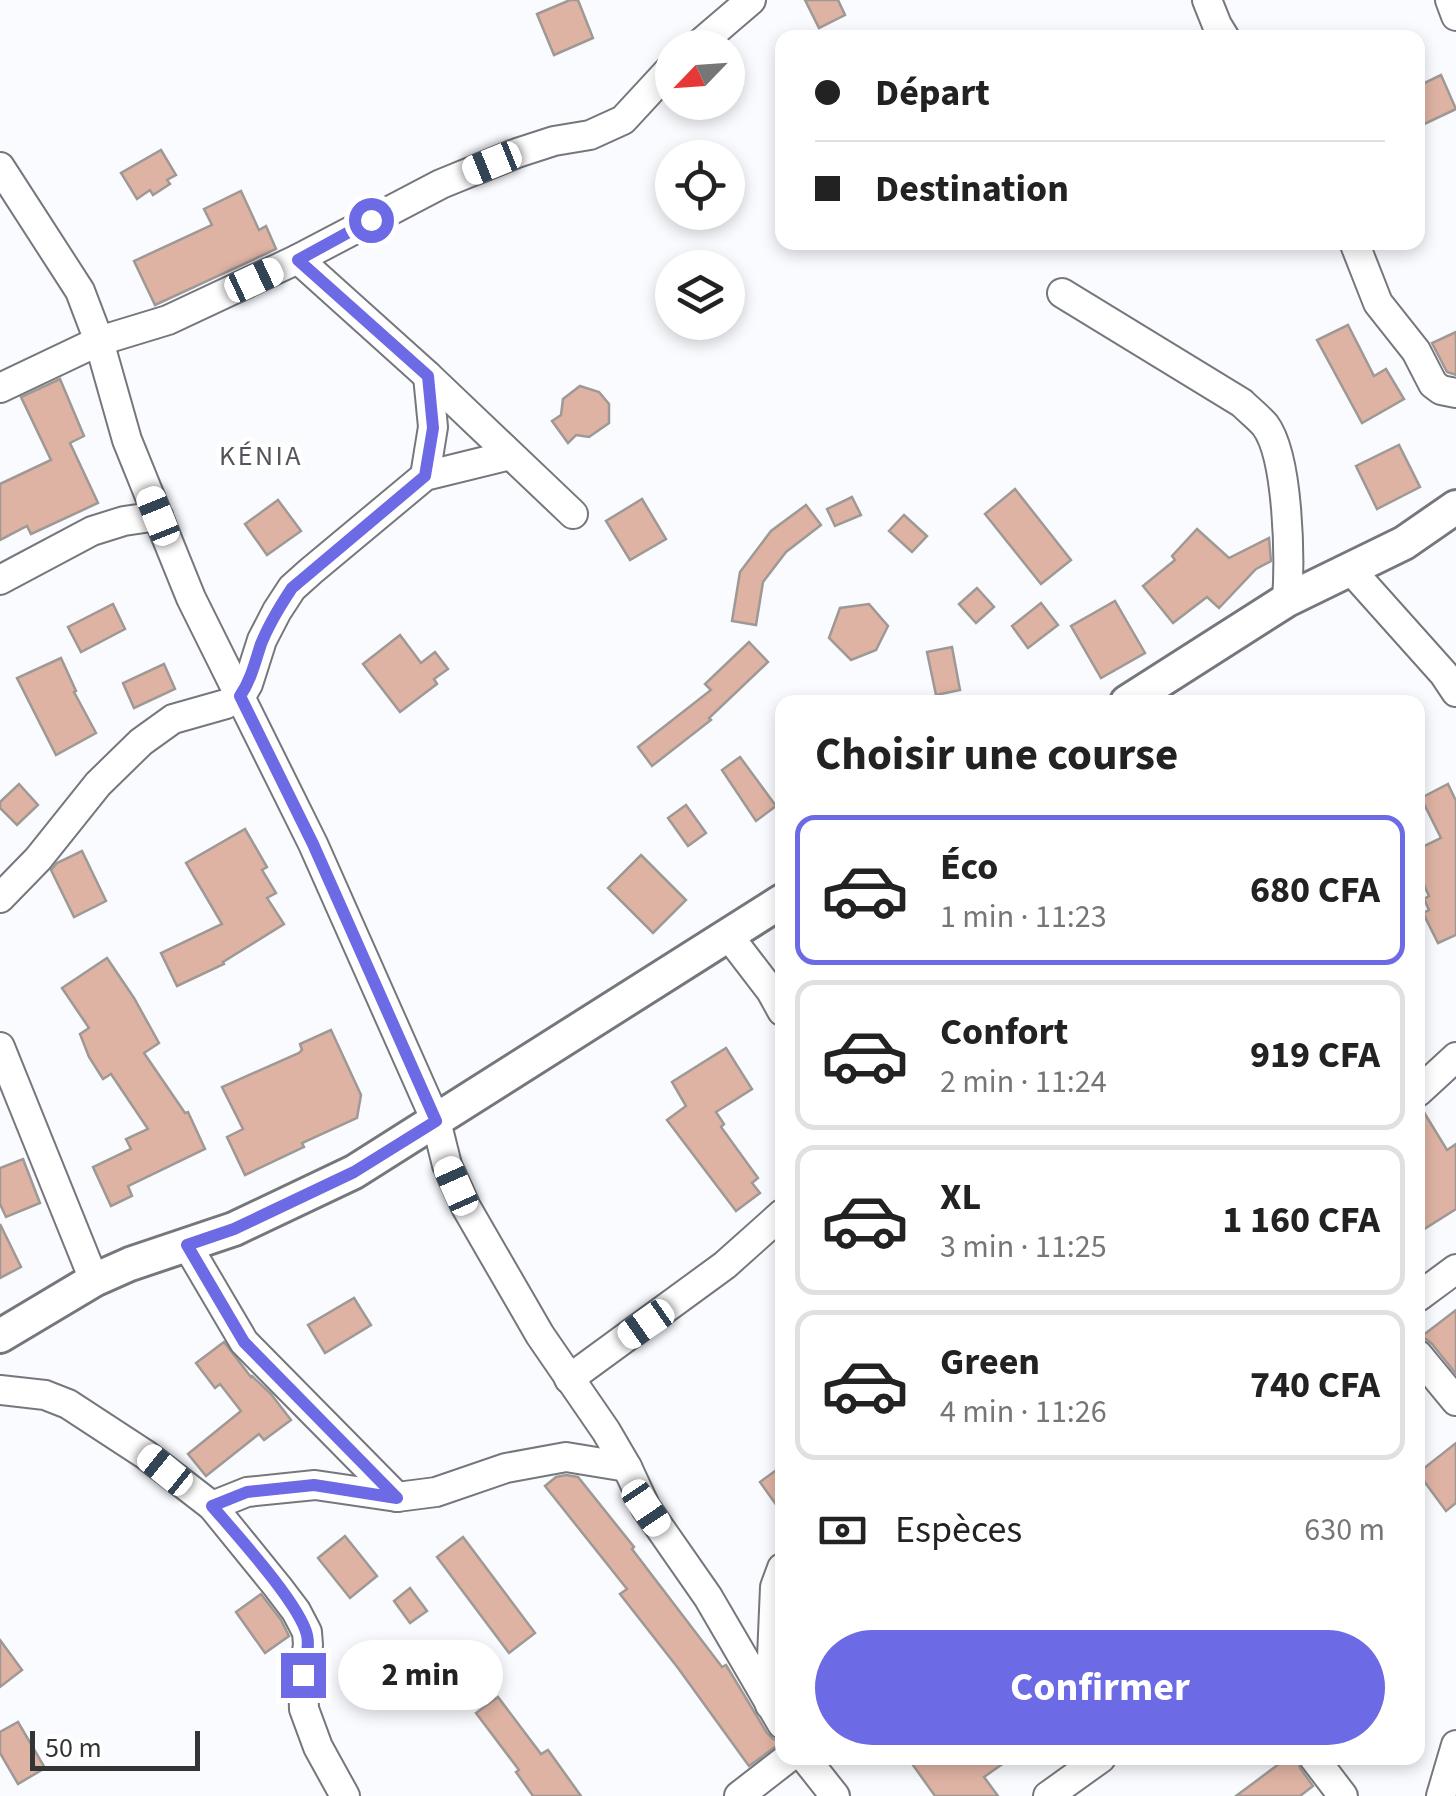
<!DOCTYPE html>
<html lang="fr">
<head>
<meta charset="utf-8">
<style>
	body { margin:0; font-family:"Source Sans 3",sans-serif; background:#f2f2f2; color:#222; height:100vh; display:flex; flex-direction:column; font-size:38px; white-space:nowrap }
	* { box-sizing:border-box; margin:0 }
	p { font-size:32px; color:#767676 }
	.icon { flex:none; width:55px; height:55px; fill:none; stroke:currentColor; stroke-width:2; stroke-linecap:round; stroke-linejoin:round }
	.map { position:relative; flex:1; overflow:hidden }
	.side { position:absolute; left:775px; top:695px; width:650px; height:1070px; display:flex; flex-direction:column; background:#fff; border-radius:20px; box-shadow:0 5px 15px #0003 }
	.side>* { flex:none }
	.guide { position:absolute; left:775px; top:30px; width:650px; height:220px; border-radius:20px; box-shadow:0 5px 15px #0003; display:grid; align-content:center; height:220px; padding:0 40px; background:#fff }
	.needle { width:65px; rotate:245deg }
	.tools { position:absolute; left:655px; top:30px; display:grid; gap:20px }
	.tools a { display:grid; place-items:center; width:90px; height:90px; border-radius:50%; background:#fff; box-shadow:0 5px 15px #0003; font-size:50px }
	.scale { position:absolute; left:30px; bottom:25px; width:170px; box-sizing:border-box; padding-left:10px; border:5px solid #333436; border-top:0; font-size:28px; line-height:35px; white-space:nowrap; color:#333436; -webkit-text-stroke:8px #fff; paint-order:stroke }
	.end { position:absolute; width:45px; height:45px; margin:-22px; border:12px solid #6c6ae4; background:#fff; box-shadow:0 0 0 5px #fff }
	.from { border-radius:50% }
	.bubble { position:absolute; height:70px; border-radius:35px; background:#fff; box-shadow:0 5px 15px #0003; font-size:32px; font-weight:700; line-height:70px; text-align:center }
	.car { position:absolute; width:30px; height:60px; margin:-30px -15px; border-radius:12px; box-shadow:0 0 8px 2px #0007; background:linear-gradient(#fff 24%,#345 0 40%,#fff 0 76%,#345 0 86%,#fff 0) }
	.guide b { display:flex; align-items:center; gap:35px; height:95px; font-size:38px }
	.guide b+b { border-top:2px solid #e0e0e0 }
	.guide i { width:25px; height:25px; background:#222 }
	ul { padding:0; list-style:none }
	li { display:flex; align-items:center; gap:30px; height:150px; margin:0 20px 15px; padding:0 20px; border:5px solid #e0e0e0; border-radius:20px }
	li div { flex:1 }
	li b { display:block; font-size:38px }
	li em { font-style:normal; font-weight:700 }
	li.current { border-color:#6c6ae4 }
	li>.icon { width:90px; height:90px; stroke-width:1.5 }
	h2 { padding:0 40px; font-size:45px; line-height:120px }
	.pay { display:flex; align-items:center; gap:25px; height:110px; padding:0 40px; font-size:38px }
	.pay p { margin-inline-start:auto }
	.button { display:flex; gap:20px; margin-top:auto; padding:20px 40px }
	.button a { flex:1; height:115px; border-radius:60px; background:#6c6ae4; color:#fff; font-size:40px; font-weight:700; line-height:115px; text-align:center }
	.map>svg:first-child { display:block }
	.building { fill:#deb3a3; stroke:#9f9996; stroke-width:2.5 }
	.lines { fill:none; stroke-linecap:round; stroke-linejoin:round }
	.minor-casing { stroke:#75777c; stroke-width:32 }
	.tertiary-casing { stroke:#75777c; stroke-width:38 }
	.minor { stroke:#fff; stroke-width:28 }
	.tertiary { stroke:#fff; stroke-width:32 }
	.route { stroke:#6c6ae4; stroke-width:12 }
	.labels { text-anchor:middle; stroke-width:10; stroke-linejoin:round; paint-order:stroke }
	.neighbourhood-label { font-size:28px; letter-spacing:2.5px; fill:#54555a; stroke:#fff }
</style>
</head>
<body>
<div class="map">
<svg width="1456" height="1796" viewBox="0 0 1456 1796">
	<rect width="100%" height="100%" fill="#fafbff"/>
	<g class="building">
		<polygon points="570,0 578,0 593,38 554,55 537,14"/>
		<polygon points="805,0 838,0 845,15 819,28"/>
		<polygon points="1441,75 1456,109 1418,127 1418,86"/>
		<polygon points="161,150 176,175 167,180 170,184 153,195 150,190 137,199 121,173"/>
		<polygon points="241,191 259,230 266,226 276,249 155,305 134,261 212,225 204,209"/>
		<polygon points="1348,325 1374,376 1386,369 1404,399 1362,423 1317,340"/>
		<polygon points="1456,332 1456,375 1447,372 1432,343"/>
		<polygon points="60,379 84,436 70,443 98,503 31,534 27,526 0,540 0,484 51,460 21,397"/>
		<polygon points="580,386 599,392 609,404 609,423 589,437 576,435 568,443 552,421 561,415 563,399"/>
		<polygon points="1399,445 1420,487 1377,509 1356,466"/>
		<polygon points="1015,489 1071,560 1041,584 985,514"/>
		<polygon points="852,497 861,515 835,526 827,509"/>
		<polygon points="642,499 666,539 630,560 606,521"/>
		<polygon points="278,500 301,531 267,555 245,524"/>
		<polygon points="806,505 821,525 786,552 763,582 756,625 732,621 740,572 771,531"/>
		<polygon points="904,515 927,536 912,552 889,531"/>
		<polygon points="1197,529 1229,558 1269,538 1271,561 1256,569 1219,608 1207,597 1173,623 1143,586 1175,560 1172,556"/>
		<polygon points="977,588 994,607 976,623 959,604"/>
		<polygon points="1115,601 1145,653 1101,678 1071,626"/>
		<polygon points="1041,603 1058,625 1028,648 1012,626"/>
		<polygon points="113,604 125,629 81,652 68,627"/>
		<polygon points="869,604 888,626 876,650 851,660 829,638 840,608"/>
		<polygon points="400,635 421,663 435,652 448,669 434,679 437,684 400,712 363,664"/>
		<polygon points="749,642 768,662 709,718 711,720 652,766 638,747 711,690 705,684"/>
		<polygon points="952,647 960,690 936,695 927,652"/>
		<polygon points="61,658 76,691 74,692 96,733 56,755 17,678"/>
		<polygon points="164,664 175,689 134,708 123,683"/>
		<polygon points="740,757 776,806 756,821 722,770"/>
		<polygon points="19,784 38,805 17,825 0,808 0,802"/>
		<polygon points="1448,784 1456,801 1456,935 1438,943 1423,913 1429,910 1424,899 1429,896 1418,872 1418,849 1441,838 1421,798"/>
		<polygon points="686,805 706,833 688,846 668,818"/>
		<polygon points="245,829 267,867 262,870 276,893 267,898 284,924 223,962 224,964 177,986 161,953 222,924 186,863"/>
		<polygon points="82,851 106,901 74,917 51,870 57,863"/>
		<polygon points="641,855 686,900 653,933 608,888"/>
		<polygon points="107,958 134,998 159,1043 144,1053 185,1113 188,1112 205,1149 128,1186 132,1196 111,1206 93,1167 131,1149 126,1139 148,1129 111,1074 103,1079 89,1057 80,1034 89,1028 62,988"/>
		<polygon points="331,1030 361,1095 357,1118 302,1143 304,1147 245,1175 227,1137 243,1129 222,1087 299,1053 302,1050 300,1044"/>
		<polygon points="726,1048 752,1089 716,1112 724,1124 721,1127 758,1178 752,1183 760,1193 736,1211 667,1120 686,1106 672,1082"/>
		<polygon points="1418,1109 1422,1109 1447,1150 1456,1144 1456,1209 1418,1233"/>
		<polygon points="23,1159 40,1203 6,1217 0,1204 0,1168"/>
		<polygon points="0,1224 21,1267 0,1278"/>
		<polygon points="354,1298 371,1325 325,1353 308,1325"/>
		<polygon points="1456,1310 1456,1374 1432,1344 1422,1336"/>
		<polygon points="224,1342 251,1377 252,1376 271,1394 291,1420 264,1440 259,1434 206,1476 188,1454 241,1411 220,1384 215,1388 196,1363"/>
		<polygon points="1456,1443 1456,1503 1446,1511 1418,1473"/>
		<polygon points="782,1466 782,1513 760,1482"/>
		<polygon points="566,1475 578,1477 634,1547 632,1549 722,1667 726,1665 767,1733 773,1739 782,1742 749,1766 678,1668 620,1594 627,1589 545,1486 556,1477"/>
		<polygon points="345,1536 377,1576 350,1598 318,1558"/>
		<polygon points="463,1537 535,1633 509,1653 437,1557"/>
		<polygon points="410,1588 427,1611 410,1623 394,1601"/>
		<polygon points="261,1594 281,1620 289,1636 265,1653 236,1612"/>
		<polygon points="0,1640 22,1670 0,1687"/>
		<polygon points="498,1697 541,1754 548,1750 581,1796 533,1796 516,1772 519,1770 476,1713"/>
		<polygon points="18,1722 45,1768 18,1784 0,1753 0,1732"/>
		<polygon points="908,1758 1011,1758 984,1777 998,1796 935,1796"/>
		<polygon points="1287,1758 1297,1758 1300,1768 1313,1786 1300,1796 1236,1796"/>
	</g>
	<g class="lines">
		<g class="minor-casing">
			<g id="minor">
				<polyline points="1207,0 1217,25 1225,38"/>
				<polyline points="1450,0 1456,16"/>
				<polyline points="695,48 751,0"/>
				<polyline points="0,167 80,291 99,341 127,440 191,598 313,844 436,1121 447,1165 466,1207 540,1335 606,1431 627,1467 646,1508 708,1597 782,1724"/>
				<polyline points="1354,242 1378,303 1416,351 1433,384 1441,390 1456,393"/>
				<polyline points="298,259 441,184 517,153 554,141 590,135 623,120 672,67"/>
				<path d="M1062 293 1242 403C1249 410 1258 417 1265 425 1289 457 1290 560 1287 600"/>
				<polyline points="0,388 99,341 168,320 298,259 428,376 573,514"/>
				<polyline points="425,476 433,427 428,376"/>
				<polyline points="1351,570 1444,674 1456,692"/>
				<polyline points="0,580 92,531 124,521 158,516"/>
				<polyline points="0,898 38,859 98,784 141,742 173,719 226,704 241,696 248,684 262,640 277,611 292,588 311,571 425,476 510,455"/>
				<polyline points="728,935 771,991 782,1011"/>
				<polyline points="0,1047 94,1280"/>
				<polyline points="1418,1092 1456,1057"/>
				<polyline points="187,1245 244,1342 397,1497"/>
				<polyline points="1418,1297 1456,1269"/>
				<polyline points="1418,1355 1456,1401"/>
				<polyline points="569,1379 725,1265 782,1214"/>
				<polyline points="0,1390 45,1395 68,1404 146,1455 212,1506 277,1586 296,1611 307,1632 308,1645 303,1675 304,1709 318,1747 345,1796"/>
				<polyline points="212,1506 247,1492 315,1485 397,1497 436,1492 506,1468 566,1457 627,1467"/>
				<polyline points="770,1705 775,1587 782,1568"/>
				<polyline points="805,1758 835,1796"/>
				<polyline points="1314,1758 1343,1796"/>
				<polyline points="739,1796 788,1758"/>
				<polyline points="1048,1796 1101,1758"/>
				<polyline points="1441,1796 1456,1745"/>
			</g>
		</g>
		<g class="tertiary-casing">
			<g id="tertiary">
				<polyline points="1127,702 1287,600 1404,543 1456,507"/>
				<polyline points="0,1336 94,1280 130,1264 234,1229 354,1172 782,901"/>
			</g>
		</g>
		<use href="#minor" class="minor"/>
		<use href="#tertiary" class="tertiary"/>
	</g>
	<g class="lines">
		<path class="route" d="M303 1675C305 1662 310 1648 307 1635 300 1604 235 1533 212 1506L247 1492 314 1485 397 1498 244 1342 187 1245 234 1229 354 1172 436 1121 313 844 240 696C251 680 255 662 261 644 269 624 280 606 292 588L425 476 433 428 428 376 298 260 371 220"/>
	</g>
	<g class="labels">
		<g class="neighbourhood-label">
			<text x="261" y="465">KÉNIA</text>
		</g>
	</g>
</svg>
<div class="tools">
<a><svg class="needle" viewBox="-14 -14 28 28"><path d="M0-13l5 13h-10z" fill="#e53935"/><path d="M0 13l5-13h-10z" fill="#767676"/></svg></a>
<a><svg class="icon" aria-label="locate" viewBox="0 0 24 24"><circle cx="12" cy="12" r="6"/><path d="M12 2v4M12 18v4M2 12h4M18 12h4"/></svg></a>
<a><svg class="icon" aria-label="layers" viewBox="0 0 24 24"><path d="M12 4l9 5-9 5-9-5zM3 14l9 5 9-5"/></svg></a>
</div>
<div class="scale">50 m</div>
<i class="end from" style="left:371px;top:220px"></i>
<i class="end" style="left:303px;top:1675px"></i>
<div class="bubble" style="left:338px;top:1640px;width:165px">2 min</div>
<i class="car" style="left:492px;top:163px;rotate:248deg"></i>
<i class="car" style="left:254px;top:280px;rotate:65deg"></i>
<i class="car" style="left:158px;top:516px;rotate:338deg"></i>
<i class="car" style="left:456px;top:1186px;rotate:336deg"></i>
<i class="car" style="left:646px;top:1324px;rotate:235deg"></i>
<i class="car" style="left:165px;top:1470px;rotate:309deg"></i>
<i class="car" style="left:646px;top:1508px;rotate:146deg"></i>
<div class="guide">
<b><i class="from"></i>Départ</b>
<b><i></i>Destination</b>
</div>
<section class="side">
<h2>Choisir une course</h2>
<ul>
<li class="current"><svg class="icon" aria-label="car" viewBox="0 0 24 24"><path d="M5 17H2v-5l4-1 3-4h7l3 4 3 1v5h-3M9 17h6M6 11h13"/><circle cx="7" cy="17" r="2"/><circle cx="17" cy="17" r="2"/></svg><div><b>Éco</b><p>1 min · 11:23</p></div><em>680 CFA</em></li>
<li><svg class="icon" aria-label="car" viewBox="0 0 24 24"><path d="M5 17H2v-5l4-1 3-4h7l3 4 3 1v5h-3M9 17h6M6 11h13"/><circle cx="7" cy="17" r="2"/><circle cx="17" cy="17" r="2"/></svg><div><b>Confort</b><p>2 min · 11:24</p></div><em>919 CFA</em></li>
<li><svg class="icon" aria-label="car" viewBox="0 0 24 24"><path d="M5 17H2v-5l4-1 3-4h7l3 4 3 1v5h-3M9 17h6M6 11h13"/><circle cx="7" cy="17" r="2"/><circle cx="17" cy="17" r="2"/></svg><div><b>XL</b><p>3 min · 11:25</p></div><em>1 160 CFA</em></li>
<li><svg class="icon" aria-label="car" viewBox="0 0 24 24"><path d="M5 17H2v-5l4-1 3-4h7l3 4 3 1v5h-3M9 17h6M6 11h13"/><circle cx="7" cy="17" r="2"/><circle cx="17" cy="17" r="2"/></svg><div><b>Green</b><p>4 min · 11:26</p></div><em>740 CFA</em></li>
</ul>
<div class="pay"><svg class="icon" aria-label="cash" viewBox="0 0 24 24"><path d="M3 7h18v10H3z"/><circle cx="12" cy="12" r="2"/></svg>Espèces<p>630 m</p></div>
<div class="button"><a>Confirmer</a></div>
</section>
</div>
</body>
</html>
